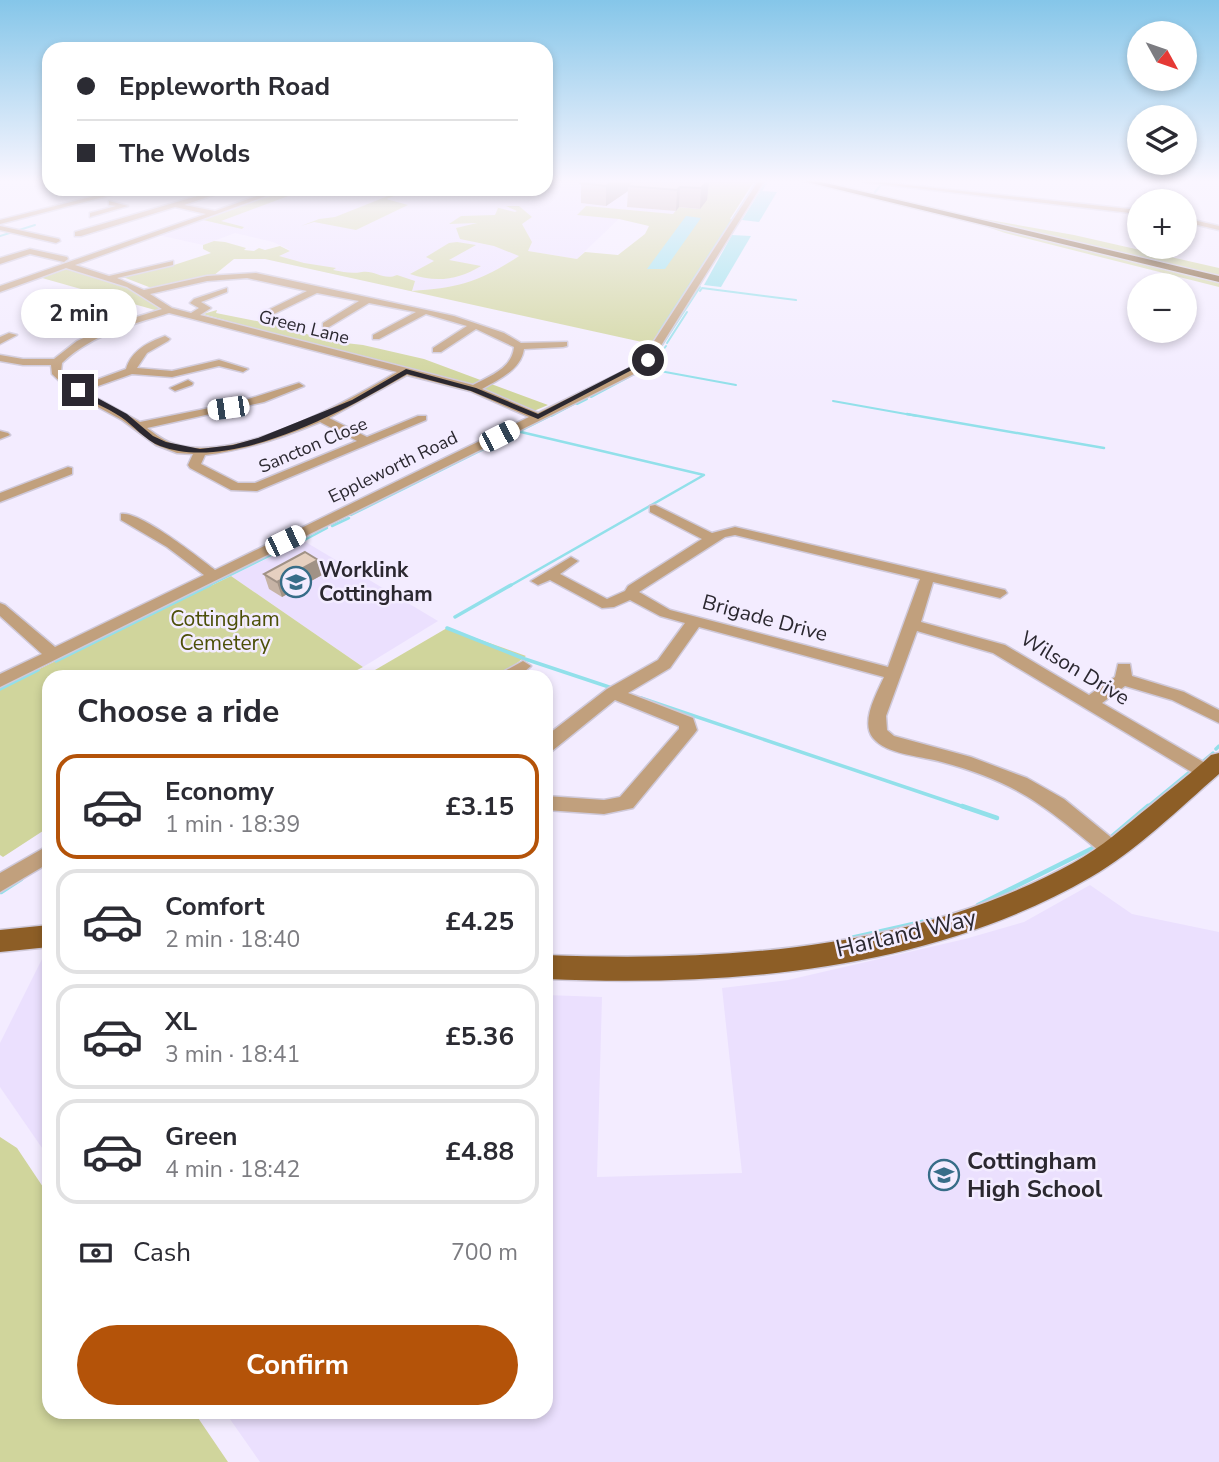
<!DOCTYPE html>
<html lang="en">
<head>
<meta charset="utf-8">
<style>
	body { margin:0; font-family:"Nunito Sans",sans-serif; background:#f2f2f3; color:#2b2b33; height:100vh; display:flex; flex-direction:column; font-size:26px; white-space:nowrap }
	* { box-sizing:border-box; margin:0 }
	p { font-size:23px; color:#7c7c81 }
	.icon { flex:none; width:38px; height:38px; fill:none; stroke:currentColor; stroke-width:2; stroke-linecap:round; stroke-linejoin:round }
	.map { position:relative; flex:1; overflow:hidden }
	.side { position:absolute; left:42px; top:670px; width:511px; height:749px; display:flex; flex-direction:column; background:#fff; border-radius:21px; box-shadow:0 4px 10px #0003 }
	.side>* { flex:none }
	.hud { position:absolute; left:42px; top:42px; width:511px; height:154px; border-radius:21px; box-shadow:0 4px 10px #0003; display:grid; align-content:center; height:154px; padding:0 35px; background:#fff }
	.needle { width:46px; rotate:130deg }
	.buttons { position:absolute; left:1127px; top:21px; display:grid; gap:14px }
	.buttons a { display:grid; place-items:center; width:70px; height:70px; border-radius:50%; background:#fff; box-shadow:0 4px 10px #0003; font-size:35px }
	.end { position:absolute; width:32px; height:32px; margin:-16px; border:9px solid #2b2830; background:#fff; box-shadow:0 0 0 4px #fff }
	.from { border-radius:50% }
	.bubble { position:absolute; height:49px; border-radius:24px; background:#fff; box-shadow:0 4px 10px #0003; font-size:23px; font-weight:700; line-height:49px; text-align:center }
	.car { position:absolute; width:21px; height:42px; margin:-21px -10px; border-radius:9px; box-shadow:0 0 5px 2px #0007; background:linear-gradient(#fff 24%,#345 0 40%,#fff 0 76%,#345 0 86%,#fff 0) }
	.hud b { display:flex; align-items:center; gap:24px; height:66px; font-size:26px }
	.hud b+b { border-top:2px solid #e1e1e2 }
	.hud i { width:18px; height:18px; background:#2b2b33 }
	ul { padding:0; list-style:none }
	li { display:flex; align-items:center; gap:21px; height:105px; margin:0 14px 10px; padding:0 21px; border:4px solid #e1e1e2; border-radius:21px }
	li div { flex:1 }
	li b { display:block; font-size:26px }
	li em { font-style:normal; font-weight:700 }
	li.selected { border-color:#b45309 }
	li>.icon { width:63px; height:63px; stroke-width:1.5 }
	h2 { padding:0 35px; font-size:32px; line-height:84px }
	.pay { display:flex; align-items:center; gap:18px; height:77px; padding:0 35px; font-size:26px }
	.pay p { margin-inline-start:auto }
	.button { display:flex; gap:14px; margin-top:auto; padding:14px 35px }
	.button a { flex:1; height:80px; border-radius:42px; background:#b45309; color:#fff; font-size:28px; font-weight:700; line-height:80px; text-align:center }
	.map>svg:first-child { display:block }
	.built { fill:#ebe0fe }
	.green { fill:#d0d59c }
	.water { fill:#92e0ea }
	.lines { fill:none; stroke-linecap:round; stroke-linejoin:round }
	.stream-far3 { stroke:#92e0ea; stroke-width:2 }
	.stream-far2 { stroke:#92e0ea; stroke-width:2.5 }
	.stream-far1 { stroke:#92e0ea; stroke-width:3.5 }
	.stream { stroke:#92e0ea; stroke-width:4.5 }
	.minor-casing { stroke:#cfc9da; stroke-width:3 }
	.major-casing { stroke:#cfc9da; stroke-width:3 }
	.highway-casing { stroke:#cfc9da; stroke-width:3 }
	.minor { fill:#c1a07d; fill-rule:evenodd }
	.major { fill:#8d5e26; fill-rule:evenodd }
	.highway { fill:#724a1a; fill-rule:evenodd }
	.wall { fill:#c6b3a5 }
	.shaded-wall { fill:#a19286 }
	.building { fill:#e6d0c0; stroke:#a19286; stroke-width:2 }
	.route { fill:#2b2830 }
	.labels { text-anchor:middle; stroke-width:5; stroke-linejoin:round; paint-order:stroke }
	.far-street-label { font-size:18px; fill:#2b2830; stroke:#f3ecff }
	.poi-label { font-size:21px; font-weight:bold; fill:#2b2830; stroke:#f3ecff; text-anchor:start }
	.street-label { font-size:21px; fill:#2b2830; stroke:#f3ecff }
	.park-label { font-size:21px; fill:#4c4f08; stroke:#f3ecff }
	.near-street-label { font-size:24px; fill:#2b2830; stroke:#f3ecff }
	.near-poi-label { font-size:24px; font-weight:bold; fill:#2b2830; stroke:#f3ecff; text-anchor:start }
</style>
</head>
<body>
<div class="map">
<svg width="1219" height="1462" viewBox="0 0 1219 1462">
	<rect width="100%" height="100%" fill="#f3ecff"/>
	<g class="built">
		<polygon points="546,180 750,180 730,219 628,210 577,259 527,251 487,277 446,289 411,291 266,259 290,250 273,242 235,233 203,245 158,235 288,189 546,189"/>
		<polygon points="304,541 361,575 438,621 363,667 231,576"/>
		<polygon points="1090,885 1132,914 1219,932 1219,1462 260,1462 225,1412 546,1412 546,995 602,997 597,1177 742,1173 722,988 788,980 965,939 1024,922"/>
		<polygon points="45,953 49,953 49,1158 0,1087 0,1043"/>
	</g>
	<g class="green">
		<path d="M689 180H758L753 183 730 219 732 220 651 344 265 259H234L213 276 154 289 123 277 174 265 211 253 203 249V245L214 241 225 242 246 248 244 250 254 251 259 248 265 250 280 246 290 251 279 256 304 263 336 268 333 270C344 272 351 274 362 272 375 270 384 281 397 275L415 281 412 291C458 288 480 282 519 256L494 246 460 239 456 228 477 223 449 224 461 216 495 215 498 208 495 207 515 212 517 211 506 206H519L532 217 522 224 532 242 528 251 577 259 585 252 618 255 645 234 649 226 619 219 577 215 586 206 673 214 679 207 699 209Z"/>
		<polygon points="288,189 304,190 221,221 244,227 242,229 203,220"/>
		<polygon points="393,194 397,195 386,199 408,205 356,230 314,222 301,226 319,219 335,217"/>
		<polygon points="978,218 1074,235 1219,268 1219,276"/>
		<polygon points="976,223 1219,281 1219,287 1005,233"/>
		<path d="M457 242 476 245 449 260 481 266C458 280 436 283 410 274L434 261 426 257 449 243Z"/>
		<polygon points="64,265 112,277 169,310 162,312 35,276"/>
		<polygon points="217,310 216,313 282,326 328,341 363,345 424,359 548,405 529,413 490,395 203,314"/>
		<polygon points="231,576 363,667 344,677 49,677 49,827 3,857 0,855 0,688"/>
		<polygon points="447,628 526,656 499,677 363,677"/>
		<polygon points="0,1137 17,1148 49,1196 49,1412 194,1412 228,1462 0,1462"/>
	</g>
	<g class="water">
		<polygon points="760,191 777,192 759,222 742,220"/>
		<polygon points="686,216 701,218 665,269 647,269"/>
		<polygon points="732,235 751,236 721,287 704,285"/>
	</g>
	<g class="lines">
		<g class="stream-far3">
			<polyline points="761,191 766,183"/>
			<polyline points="875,192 881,185"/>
			<polyline points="0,236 35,225"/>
			<polyline points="700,291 702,288 796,300"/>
			<polyline points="659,332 756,183"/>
			<polyline points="667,343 687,312"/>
			<polyline points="645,369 651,366 666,346"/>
			<polyline points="649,369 736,385"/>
			<polyline points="637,371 653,359 700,287"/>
			<polyline points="591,397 638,372"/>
			<polyline points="833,401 917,416"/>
			<polyline points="577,404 587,399"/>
			<polyline points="551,416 576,403"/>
		</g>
		<g class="stream-far2">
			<polyline points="907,414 1104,448"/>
			<polyline points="351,515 554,414"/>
			<polyline points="332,526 349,518"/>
			<polyline points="297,544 327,528"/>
			<polyline points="206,587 287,547"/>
			<polyline points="508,587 704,475 521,432"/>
		</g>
		<g class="stream-far1">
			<polyline points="455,617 511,585"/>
			<polyline points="447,628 525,659 609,687"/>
			<polyline points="56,661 210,585"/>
			<polyline points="0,689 38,670"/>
			<polyline points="641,698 967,808"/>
			<polyline points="1216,749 1219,746"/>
			<polyline points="1201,763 1213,753"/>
			<polyline points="1146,808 1192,770"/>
		</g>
		<g class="stream">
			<polyline points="962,806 997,818"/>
			<polyline points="1109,839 1148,806"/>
			<polyline points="1,892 21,879"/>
			<polyline points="978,905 1097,846"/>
			<polyline points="851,938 931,920"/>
		</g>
		<g class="minor-casing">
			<g id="minor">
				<path d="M759 180H765L652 360 636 373 0 687V674L42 654 0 616V603L5 605 55 647 204 575 167 547 121 520V514C140 511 198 557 215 570L529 417 470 391 407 375 329 418 367 437 418 416H426V420L257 491 231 490 190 468 188 465 193 454 177 453 156 445 122 420 72 393 52 374 51 365H23L0 361V355L23 359H54L77 341 105 328 48 311 46 302 66 291 74 293 54 305 55 307 76 313 114 301V305L86 316 114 324 162 309 127 287 66 268 0 292V286L206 214 175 207 81 236H75V232L221 189H231L184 205 215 211 276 189H286L75 265 109 276 173 261V265L117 278 144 290 207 276 256 273 454 316 504 333 521 343 567 342V346L563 347 524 349C521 370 499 379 482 389L538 413 628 369 643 358ZM247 278 307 291 268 310V314H274L317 293 359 301 323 323V327H329L369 303 416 312 373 335V339H379L426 314 467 326 433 348V352H441L476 329 514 347C512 369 489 376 473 385L200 315 211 308 201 302 227 292V288L194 299 190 303 199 308 191 313 172 308 150 294 207 281ZM169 313 189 318 397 372C345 403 236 464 174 444 164 441 155 434 147 428L264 402 304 386 299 383 239 402 140 422 84 391 132 374 172 377 219 366 243 372 248 369 219 360 172 371 137 368 147 353 168 341 170 339 165 336C148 342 131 351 126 369L77 387 61 372 62 363C92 334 131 325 169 313ZM320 422 357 441 255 483H238L201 464 205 455C245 450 282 438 320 422Z"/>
				<polygon points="861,180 1139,210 1139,214 864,182"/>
				<polygon points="122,189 130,190 0,224 0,220"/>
				<polygon points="182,189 176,192 172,190 173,189"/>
				<polygon points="109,201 128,206 90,217 90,213 116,206 109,205"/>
				<polygon points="1185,218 1219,226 1219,230 1185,222"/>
				<polygon points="0,226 59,239 60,241 56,243 0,230"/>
				<polygon points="30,249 67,257 68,259 64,262 30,254 0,264 0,258"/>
				<polygon points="9,333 17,335 0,344 0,337"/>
				<polygon points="188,380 193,383 192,385 175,391 170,388"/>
				<polygon points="0,431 8,433 10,435 0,439"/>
				<polygon points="68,467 72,468 72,474 0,502 0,493"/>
				<path d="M655 505 712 533 735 527 1005 590 1007 593 1000 598 933 582 921 622 1005 645 1089 695 1115 677 1118 664H1130L1132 676 1184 692 1219 710V723L1172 700 1125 686 1102 703 1212 767 1215 772 1212 777H1200L993 653 917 631 886 716 887 730 894 736 971 757 1027 778 1064 799 1118 843 1121 849 1118 855 1111 857 1104 855C1044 805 1015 781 938 761 919 756 886 754 873 738 860 722 877 693 884 677L699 627 670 668 628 693 693 718 697 730 694 734 633 808 604 814 546 810V796L604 800 620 797 679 729V726L615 700 552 751 546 753V736L607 689 658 660 685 623 660 616 630 600 614 607 602 608 550 580 538 585 531 581 571 557 578 561 560 574 607 599 625 591 628 586 702 539 650 512V506ZM735 535 920 579 888 667 670 610 639 592 725 537Z"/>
				<polygon points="523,661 531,666 518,677 499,677 501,673"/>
				<polygon points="49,845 49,863 0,892 0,873"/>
			</g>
		</g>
		<g class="major-casing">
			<g id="major">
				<path d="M1219 753V774C1180 808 1136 851 1091 877 928 971 730 987 546 979V955C724 962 914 950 1073 863 1101 848 1125 826 1150 806 1170 789 1192 773 1211 755Z"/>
				<polygon points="49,925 49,947 0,952 0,930"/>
			</g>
		</g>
		<g class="highway-casing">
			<polygon id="highway" points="799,180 813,180 1219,276 1219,282"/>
		</g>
		<use href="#minor" class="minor"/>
		<use href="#major" class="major"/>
		<use href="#highway" class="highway"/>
	</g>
	<g class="wall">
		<polygon points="709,180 707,200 700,209 679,207 676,211 627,207 628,191 606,206 581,203 581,183"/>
		<polygon points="264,574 322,575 282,597 269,589"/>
	</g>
	<g class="shaded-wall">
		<polygon points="614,180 635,180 628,186 628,191 606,206 606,186"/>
		<polygon points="709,180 707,200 700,209 701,188"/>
		<polygon points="680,187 679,207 676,211 677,190"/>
		<polygon points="318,560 322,575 282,597 277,582"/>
	</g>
	<g class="building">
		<polygon points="584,180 614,180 606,186 581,183"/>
		<polygon points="632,180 709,180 701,188 680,187 677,190 628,186"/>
		<polygon points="305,552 318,560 277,582 264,574"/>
	</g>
	<linearGradient id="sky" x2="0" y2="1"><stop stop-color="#85c6e9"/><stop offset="0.47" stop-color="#faf6ff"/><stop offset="1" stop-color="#faf6ff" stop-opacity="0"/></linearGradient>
	<rect width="1219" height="385" fill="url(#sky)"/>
	<path class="route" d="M645 359 651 360 538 419 471 391 407 374C346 410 232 473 160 446 145 440 134 426 121 417 106 407 88 401 75 390L81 389 127 414 153 436 166 442 200 449 233 445 258 438 352 400 406 369 476 388 538 414Z"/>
	<defs>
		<g id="university-ring" transform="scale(1.575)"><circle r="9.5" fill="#f3ecff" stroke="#376d88" stroke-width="1.5"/><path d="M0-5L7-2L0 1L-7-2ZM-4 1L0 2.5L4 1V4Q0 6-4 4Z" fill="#376d88"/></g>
		<g id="school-ring" transform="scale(1.575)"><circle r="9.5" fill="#f3ecff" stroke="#376d88" stroke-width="1.5"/><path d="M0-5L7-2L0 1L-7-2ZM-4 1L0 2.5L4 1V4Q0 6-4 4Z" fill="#376d88"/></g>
	</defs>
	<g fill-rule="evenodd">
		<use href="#university-ring" x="296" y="582"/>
		<use href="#school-ring" x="944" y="1175"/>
	</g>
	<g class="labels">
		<g class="far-street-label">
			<text transform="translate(304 327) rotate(14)" y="6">Green Lane</text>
			<text transform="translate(313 445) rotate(-23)" y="6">Sancton Close</text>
			<text transform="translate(393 467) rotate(-26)" y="6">Eppleworth Road</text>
		</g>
		<g class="poi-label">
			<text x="319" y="577">Worklink<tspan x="319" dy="24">Cottingham</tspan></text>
		</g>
		<g class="street-label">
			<text transform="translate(765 618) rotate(15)" y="7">Brigade Drive</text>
			<text transform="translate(1075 668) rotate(31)" y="7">Wilson Drive</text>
		</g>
		<g class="park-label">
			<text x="225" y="626">Cottingham<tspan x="225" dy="24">Cemetery</tspan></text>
		</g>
		<g class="near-street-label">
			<text transform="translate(906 933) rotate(-13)" y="8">Harland Way</text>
		</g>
		<g class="near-poi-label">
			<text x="967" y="1169">Cottingham<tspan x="967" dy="28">High School</tspan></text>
		</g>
	</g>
</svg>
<div class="buttons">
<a><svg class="needle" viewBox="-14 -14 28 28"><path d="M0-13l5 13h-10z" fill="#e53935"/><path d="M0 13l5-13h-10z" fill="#7c7c81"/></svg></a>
<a><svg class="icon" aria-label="layers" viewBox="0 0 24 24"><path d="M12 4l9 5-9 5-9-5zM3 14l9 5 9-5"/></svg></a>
<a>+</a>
<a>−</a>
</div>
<i class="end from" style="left:648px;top:360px"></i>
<i class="end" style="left:78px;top:390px"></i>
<div class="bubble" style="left:21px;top:289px;width:116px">2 min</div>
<i class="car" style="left:228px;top:408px;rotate:262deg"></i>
<i class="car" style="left:499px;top:436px;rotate:63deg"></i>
<i class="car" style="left:285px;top:541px;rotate:64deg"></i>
<div class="hud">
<b><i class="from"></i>Eppleworth Road</b>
<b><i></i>The Wolds</b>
</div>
<section class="side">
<h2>Choose a ride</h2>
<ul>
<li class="selected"><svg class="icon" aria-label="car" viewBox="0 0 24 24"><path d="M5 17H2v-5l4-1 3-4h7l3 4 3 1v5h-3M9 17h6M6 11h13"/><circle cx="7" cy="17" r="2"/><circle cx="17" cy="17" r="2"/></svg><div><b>Economy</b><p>1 min · 18:39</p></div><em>£3.15</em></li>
<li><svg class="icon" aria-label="car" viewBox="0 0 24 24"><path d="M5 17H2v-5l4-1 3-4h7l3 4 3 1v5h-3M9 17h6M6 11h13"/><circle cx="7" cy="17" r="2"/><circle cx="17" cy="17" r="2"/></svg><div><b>Comfort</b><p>2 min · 18:40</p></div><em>£4.25</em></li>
<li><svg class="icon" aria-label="car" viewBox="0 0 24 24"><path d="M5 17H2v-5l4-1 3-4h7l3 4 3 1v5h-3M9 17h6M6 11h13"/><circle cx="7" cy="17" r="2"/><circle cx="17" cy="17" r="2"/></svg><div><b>XL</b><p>3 min · 18:41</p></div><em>£5.36</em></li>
<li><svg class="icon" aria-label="car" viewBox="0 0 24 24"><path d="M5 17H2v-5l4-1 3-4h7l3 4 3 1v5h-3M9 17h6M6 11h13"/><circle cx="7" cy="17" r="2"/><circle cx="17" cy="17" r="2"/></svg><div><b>Green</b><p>4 min · 18:42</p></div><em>£4.88</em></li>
</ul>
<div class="pay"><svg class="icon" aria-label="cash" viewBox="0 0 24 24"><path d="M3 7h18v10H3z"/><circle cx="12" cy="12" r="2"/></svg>Cash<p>700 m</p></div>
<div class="button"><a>Confirm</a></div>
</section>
</div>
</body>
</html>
